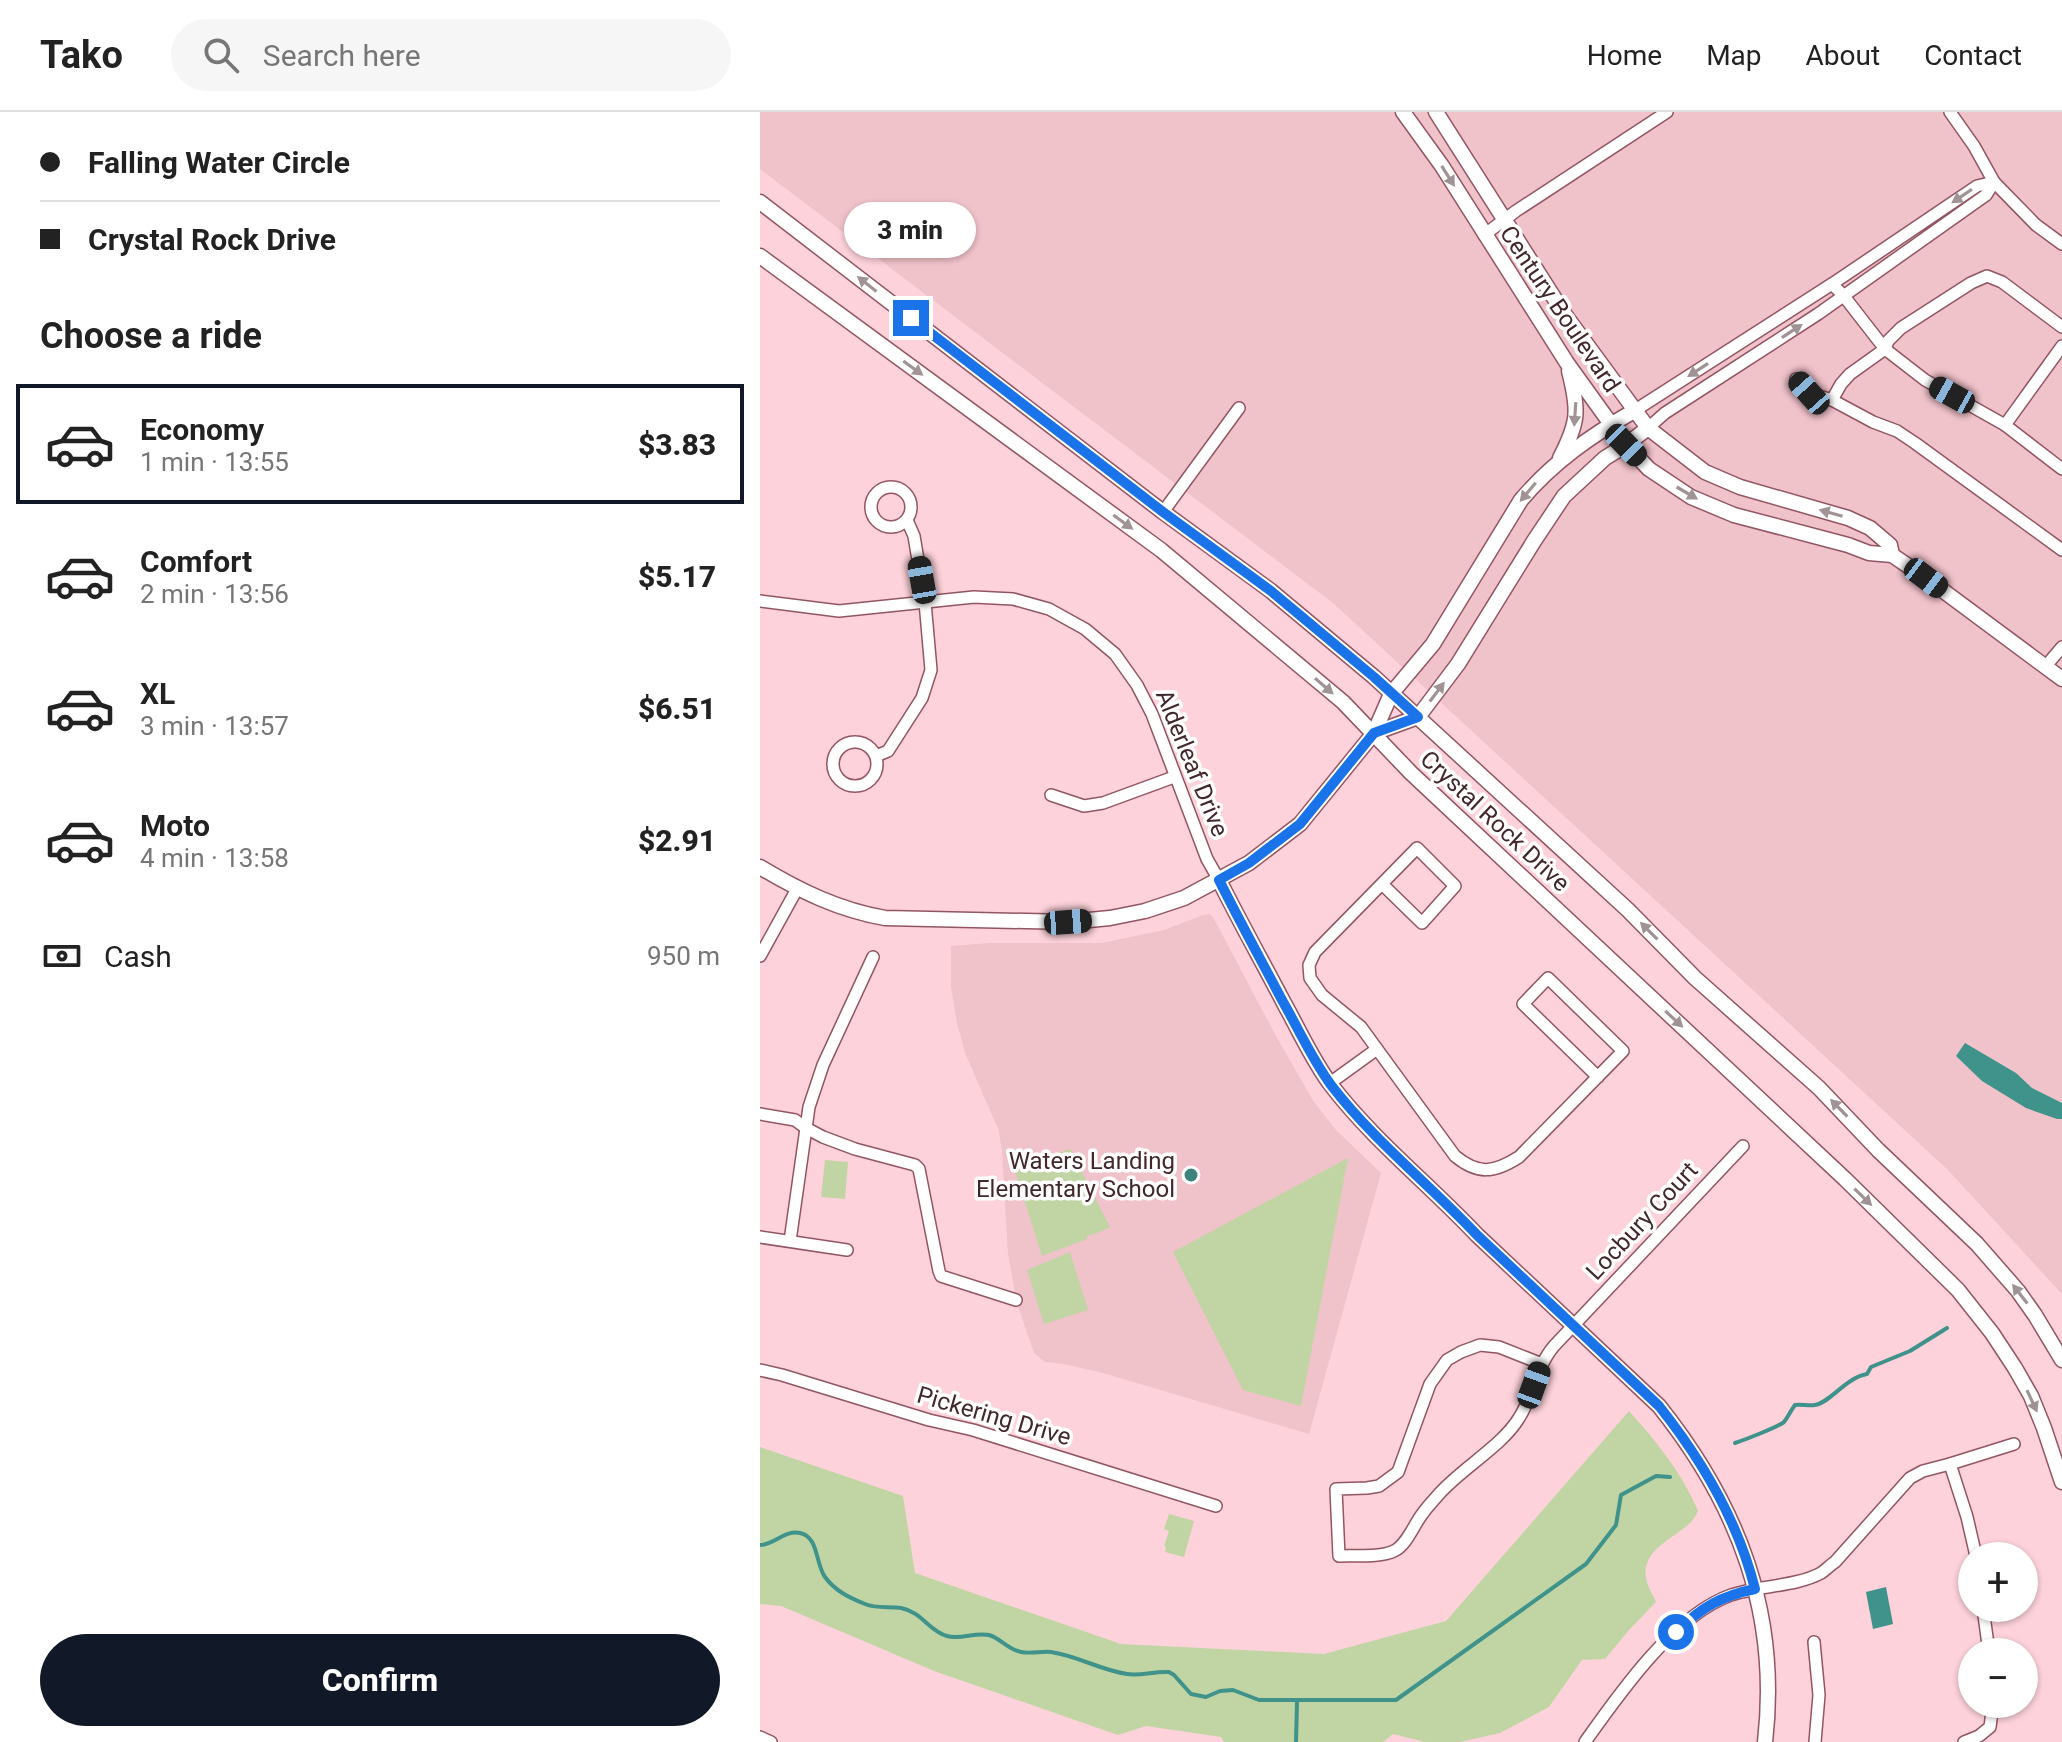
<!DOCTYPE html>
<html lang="en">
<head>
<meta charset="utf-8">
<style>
	body { margin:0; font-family:Roboto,sans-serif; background:#f6f6f6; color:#222; height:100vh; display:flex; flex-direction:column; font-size:30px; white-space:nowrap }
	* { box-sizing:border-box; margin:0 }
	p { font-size:26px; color:#767676 }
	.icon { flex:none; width:44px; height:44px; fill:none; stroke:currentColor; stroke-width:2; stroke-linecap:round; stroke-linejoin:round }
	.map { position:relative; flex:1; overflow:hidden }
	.sheet { display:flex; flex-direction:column; background:#fff; width:760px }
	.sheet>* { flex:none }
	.top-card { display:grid; align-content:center; height:176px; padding:0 40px; background:#fff }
	.controls { position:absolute; left:1198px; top:1430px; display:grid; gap:16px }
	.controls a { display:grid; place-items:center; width:80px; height:80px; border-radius:50%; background:#fff; box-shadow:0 2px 6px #0004; font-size:40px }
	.end { position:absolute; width:36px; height:36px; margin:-18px; border:10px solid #1a73e8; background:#fff; box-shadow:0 0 0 4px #fff }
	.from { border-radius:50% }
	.bubble { position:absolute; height:56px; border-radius:28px; background:#fff; box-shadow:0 2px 6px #0004; font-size:26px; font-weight:800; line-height:56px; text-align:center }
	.car { position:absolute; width:24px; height:48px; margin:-24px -12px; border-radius:10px; box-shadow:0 0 6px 2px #0007; background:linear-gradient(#222 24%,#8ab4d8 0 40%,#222 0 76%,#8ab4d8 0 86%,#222 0) }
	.top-card b { display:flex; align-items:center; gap:28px; height:76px; font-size:30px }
	.top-card b+b { border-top:2px solid #e0e0e0 }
	.top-card i { width:20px; height:20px; background:#222 }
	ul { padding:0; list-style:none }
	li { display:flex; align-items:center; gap:24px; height:120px; margin:0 16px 12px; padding:0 24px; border:4px solid transparent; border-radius:0px }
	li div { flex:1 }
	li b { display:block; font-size:30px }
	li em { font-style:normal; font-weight:800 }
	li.active { border-color:#111827 }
	li>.icon { width:72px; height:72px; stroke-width:1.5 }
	h2 { padding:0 40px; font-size:36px; line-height:96px }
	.pay { display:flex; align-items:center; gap:20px; height:88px; padding:0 40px; font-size:30px }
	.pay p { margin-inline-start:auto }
	.action { display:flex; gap:16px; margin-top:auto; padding:16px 40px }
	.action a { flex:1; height:92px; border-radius:48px; background:#111827; color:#fff; font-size:32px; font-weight:800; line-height:92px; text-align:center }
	header { display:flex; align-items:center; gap:48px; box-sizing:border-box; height:112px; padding:0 40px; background:#fff; border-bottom:2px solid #e0e0e0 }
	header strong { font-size:38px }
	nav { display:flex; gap:44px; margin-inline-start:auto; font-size:28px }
	.search { width:560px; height:72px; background:#f6f6f6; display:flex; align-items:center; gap:20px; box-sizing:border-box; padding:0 28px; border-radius:44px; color:#767676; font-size:30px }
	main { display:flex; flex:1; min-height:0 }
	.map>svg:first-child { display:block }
	.built { fill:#f0c2c9 }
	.green { fill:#c1d5a4 }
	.water { fill:#3f938a }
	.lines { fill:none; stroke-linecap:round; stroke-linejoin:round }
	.stream { stroke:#3f938a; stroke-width:4 }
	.street-casing { stroke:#925562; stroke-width:14 }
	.secondary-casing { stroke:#925562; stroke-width:17 }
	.street { stroke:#fff; stroke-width:11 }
	.secondary { stroke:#fff; stroke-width:14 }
	.oneway { fill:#a09396 }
	.route { stroke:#1a73e8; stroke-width:10 }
	.poi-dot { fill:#3d837c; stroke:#fff; stroke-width:3 }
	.labels { text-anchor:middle; stroke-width:7; stroke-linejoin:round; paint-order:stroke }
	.street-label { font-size:24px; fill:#42272d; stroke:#fff }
	.poi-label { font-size:24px; fill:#42272d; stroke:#fff; text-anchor:end }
</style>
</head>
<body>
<header>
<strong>Tako</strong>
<div class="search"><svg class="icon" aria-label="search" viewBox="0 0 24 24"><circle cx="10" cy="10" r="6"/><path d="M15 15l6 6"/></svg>Search here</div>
<nav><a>Home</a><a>Map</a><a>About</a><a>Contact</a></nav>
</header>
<main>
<section class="sheet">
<div class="top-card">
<b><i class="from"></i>Falling Water Circle</b>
<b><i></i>Crystal Rock Drive</b>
</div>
<h2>Choose a ride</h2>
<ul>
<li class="active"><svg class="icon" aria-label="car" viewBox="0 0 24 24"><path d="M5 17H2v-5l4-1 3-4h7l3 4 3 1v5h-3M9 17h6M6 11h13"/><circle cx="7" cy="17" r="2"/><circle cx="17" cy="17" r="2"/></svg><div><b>Economy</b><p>1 min · 13:55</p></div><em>$3.83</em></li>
<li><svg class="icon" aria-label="car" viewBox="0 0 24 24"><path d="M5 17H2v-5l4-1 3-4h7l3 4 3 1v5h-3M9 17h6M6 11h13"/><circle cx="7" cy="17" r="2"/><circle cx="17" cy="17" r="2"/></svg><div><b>Comfort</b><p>2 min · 13:56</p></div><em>$5.17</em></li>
<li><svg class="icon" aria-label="car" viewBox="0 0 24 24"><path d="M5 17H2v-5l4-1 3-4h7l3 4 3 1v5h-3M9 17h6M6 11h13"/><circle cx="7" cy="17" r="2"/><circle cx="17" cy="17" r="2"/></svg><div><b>XL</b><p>3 min · 13:57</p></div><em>$6.51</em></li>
<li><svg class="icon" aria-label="car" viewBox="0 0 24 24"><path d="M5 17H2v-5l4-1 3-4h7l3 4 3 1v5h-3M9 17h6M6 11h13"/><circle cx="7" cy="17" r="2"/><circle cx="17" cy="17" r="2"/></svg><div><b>Moto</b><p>4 min · 13:58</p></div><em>$2.91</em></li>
</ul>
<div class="pay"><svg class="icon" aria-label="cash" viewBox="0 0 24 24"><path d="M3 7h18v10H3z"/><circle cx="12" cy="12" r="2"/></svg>Cash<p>950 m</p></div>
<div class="action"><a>Confirm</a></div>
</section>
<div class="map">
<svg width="1302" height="1630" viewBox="0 0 1302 1630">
	<rect width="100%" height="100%" fill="#fdd2da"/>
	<g class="built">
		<polygon points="0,0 1302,0 1302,1182 1187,1057 573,491 0,57"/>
		<polygon points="450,802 454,807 517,926 554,990 575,1017 621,1061 549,1322 343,1261 304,1252 285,1250 274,1241 257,1191 248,1142 242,1040 239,1019 205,941 197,911 191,874 191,834 231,831 342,831 404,818 443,803"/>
	</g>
	<g class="green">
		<polygon points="310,1037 350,1115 340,1120 327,1124 327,1127 282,1144 254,1056"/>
		<polygon points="588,1046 541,1294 483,1278 413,1140"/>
		<polygon points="65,1048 88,1050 85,1087 61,1085"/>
		<polygon points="310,1140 328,1198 284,1212 267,1158"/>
		<path d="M869 1299C897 1330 922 1361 938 1399 936 1403 934 1407 931 1410 913 1428 876 1439 888 1473 890 1479 894 1485 896 1490L869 1518 845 1547 822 1548 789 1595 740 1621 700 1630H665L633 1622 623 1630H464L461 1625 386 1614 358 1623 174 1559 21 1494 0 1492V1335L143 1384 155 1461 361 1532 564 1542 686 1509Z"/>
		<polygon points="409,1402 434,1409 424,1445 405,1440 406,1435 404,1434 409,1419 404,1417"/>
	</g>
	<g class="water">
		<polygon points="1205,931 1256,961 1272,976 1302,991 1302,1007 1297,1007 1266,996 1222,969 1196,944"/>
		<polygon points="1126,1475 1133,1512 1113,1517 1106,1480"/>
	</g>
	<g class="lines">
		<g class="stream">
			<path d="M975 1331C984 1328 1018 1315 1024 1310 1028 1305 1031 1298 1035 1293 1041 1292 1049 1294 1055 1293 1070 1291 1085 1266 1107 1262L1111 1255 1150 1239 1187 1216"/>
			<path d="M0 1433C14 1433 24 1418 40 1421 59 1425 55 1451 65 1465 75 1479 90 1486 105 1492 117 1497 129 1494 141 1496 162 1500 169 1519 187 1524 200 1528 215 1520 229 1523 240 1526 249 1538 261 1540 271 1542 281 1539 291 1540 318 1544 340 1558 367 1562 381 1564 395 1559 409 1560L414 1563 431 1582 446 1585 460 1579 473 1578 499 1588H636L826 1452 856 1413 861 1383 896 1364 910 1365"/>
			<polyline points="536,1630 537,1589"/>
		</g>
		<g class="street-casing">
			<g id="street">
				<polyline points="1190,0 1214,34 1234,70 1276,113 1302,132"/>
				<polyline points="724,123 756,99 907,0"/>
				<polyline points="1072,172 1083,183 1125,237 1165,268 1245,313 1302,357"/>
				<polyline points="1036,267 1049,281 1072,288 1113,310 1137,319 1155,331 1302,438"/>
				<polyline points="1072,288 1081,272 1090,262 1125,237 1128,229 1141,216 1211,171 1227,164 1242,170 1302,215"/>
				<polyline points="874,299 1072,172 1217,74 1234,70 1226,83 1058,202 905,301 888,316"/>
				<polyline points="1245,313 1302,234"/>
				<circle cx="131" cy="395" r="20"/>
				<polyline points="403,400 479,296"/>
				<polyline points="0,489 79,499 214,485 253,487 289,497 325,517 355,542 377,573 392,602 447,747 459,768"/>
				<polyline points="1285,555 1302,535"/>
				<circle cx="95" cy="652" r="22"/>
				<polyline points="116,644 128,639 162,586 171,558 165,490 154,424 147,408"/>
				<polyline points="291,683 324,694 343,691 414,665"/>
				<path d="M622 772 662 811 695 774 657 736 555 840 549 853 550 866 562 883 601 915 695 1044C718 1063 734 1061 759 1045L863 939 788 866 763 892 838 965"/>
				<polyline points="0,844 37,777"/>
				<polyline points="570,971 617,937"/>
				<polyline points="0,1002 35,1008 46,1016 63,1025 95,1037 155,1053 159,1057 179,1159 181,1164 256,1188"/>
				<polyline points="0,1125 87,1138"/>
				<polyline points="30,1129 49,995 63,953 113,845"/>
				<path d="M782 1252 739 1235 720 1233 701 1240 687 1248 670 1272 638 1360 619 1374 607 1376 576 1377 579 1444C595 1443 619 1446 634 1439 647 1433 654 1412 663 1401 668 1394 674 1388 679 1382 702 1356 742 1334 759 1306 774 1283 776 1255 794 1234L983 1034"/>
				<polyline points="0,1258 22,1263 169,1308 213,1318 456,1394"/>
				<polyline points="1190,1352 1254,1332"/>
				<polyline points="1223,1496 1229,1540"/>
				<polyline points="1054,1530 1059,1583 1055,1630"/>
				<polyline points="0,1625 11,1630"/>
				<path d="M825 1630C859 1582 914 1503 971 1483 997 1474 1038 1474 1061 1461 1066 1458 1070 1453 1075 1450L1150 1366 1163 1359 1190 1352 1207 1405 1216 1444"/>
				<polyline points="1204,1630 1219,1624 1230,1615 1233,1592"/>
			</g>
		</g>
		<g class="secondary-casing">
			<g id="secondary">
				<polyline points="643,0 682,54 807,251 866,333 889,357 931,385 974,403 1088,433 1109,441 1132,443 1166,466 1302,567"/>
				<polyline points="676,0 805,203 888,316 945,360 980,375 1088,406 1110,416 1130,433 1132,443"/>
				<polyline points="0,90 403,400 511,479 614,565 868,798 935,866 1059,976 1118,1038 1217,1132 1258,1179 1275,1203 1302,1248"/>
				<polyline points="0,144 401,438 583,590 651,661 1085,1067 1198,1178 1232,1221 1255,1256 1271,1284 1284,1316 1302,1370"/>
				<path d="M800 346C819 310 819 298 809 259"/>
				<polyline points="614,621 658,605 698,552 774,429 804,384 845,346 866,333 888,316"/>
				<path d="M0 755C40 779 79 798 125 806L308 810 350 806 385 799 424 786 489 751 540 712 614 621 631 582 673 532 761 388C793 350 832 323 874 299"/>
				<path d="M459 768C480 810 503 851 525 893 540 920 553 949 571 973 614 1029 669 1072 717 1123L899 1294C978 1393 1020 1501 1005 1630"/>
			</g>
		</g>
		<use href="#street" class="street"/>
		<use href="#secondary" class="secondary"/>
	</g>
	<defs><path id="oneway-solid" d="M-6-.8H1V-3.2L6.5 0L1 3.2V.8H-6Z" transform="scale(2)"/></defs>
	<g class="oneway">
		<use href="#oneway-solid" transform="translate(688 64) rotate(58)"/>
		<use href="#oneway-solid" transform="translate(1202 84) rotate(146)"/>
		<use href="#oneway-solid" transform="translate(107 172) rotate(-142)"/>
		<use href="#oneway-solid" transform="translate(1032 219) rotate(-33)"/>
		<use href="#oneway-solid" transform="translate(153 256) rotate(36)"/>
		<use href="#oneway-solid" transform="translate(938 258) rotate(147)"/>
		<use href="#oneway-solid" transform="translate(815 302) rotate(94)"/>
		<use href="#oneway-solid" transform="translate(768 380) rotate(130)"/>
		<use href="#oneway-solid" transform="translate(927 381) rotate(30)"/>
		<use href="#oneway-solid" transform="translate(1071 401) rotate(-164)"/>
		<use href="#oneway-solid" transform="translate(363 410) rotate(36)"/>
		<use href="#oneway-solid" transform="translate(564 574) rotate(41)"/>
		<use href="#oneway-solid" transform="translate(677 580) rotate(-53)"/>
		<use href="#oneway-solid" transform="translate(889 819) rotate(-135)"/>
		<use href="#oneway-solid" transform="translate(914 907) rotate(43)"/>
		<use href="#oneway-solid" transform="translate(1079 996) rotate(-134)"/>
		<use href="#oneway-solid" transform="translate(1103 1085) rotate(44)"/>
		<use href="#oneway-solid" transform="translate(1260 1182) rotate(-128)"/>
		<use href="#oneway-solid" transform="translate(1272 1289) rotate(65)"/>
	</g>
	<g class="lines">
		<path class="route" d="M151 206 403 400 511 479 614 565 658 605 614 621 540 712 489 751 459 768C479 808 501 848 522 888 538 916 552 947 571 973 614 1029 669 1072 717 1123L899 1294C942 1348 978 1409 995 1477 961 1484 942 1495 916 1520"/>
	</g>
	<circle class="poi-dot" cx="431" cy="1063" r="8"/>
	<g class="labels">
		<g class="street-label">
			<text transform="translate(800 197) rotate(56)" y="8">Century Boulevard</text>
			<text transform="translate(432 651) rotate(68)" y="8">Alderleaf Drive</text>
			<text transform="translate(735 709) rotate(43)" y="8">Crystal Rock Drive</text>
			<text transform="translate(882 1109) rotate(-47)" y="8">Locbury Court</text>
			<text transform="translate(234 1304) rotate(16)" y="8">Pickering Drive</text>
		</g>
		<g class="poi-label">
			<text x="415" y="1057">Waters Landing<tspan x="415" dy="28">Elementary School</tspan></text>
		</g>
	</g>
</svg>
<div class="controls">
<a>+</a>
<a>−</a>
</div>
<i class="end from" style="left:916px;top:1520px"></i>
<i class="end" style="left:151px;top:206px"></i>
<div class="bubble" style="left:84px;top:90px;width:132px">3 min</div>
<i class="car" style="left:1049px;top:281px;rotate:318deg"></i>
<i class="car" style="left:1192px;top:283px;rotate:299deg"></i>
<i class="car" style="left:866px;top:333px;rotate:136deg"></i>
<i class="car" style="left:1166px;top:466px;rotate:127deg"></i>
<i class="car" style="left:162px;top:468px;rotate:350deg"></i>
<i class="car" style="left:308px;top:810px;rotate:86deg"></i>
<i class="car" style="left:774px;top:1273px;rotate:20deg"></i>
</div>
</main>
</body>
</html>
